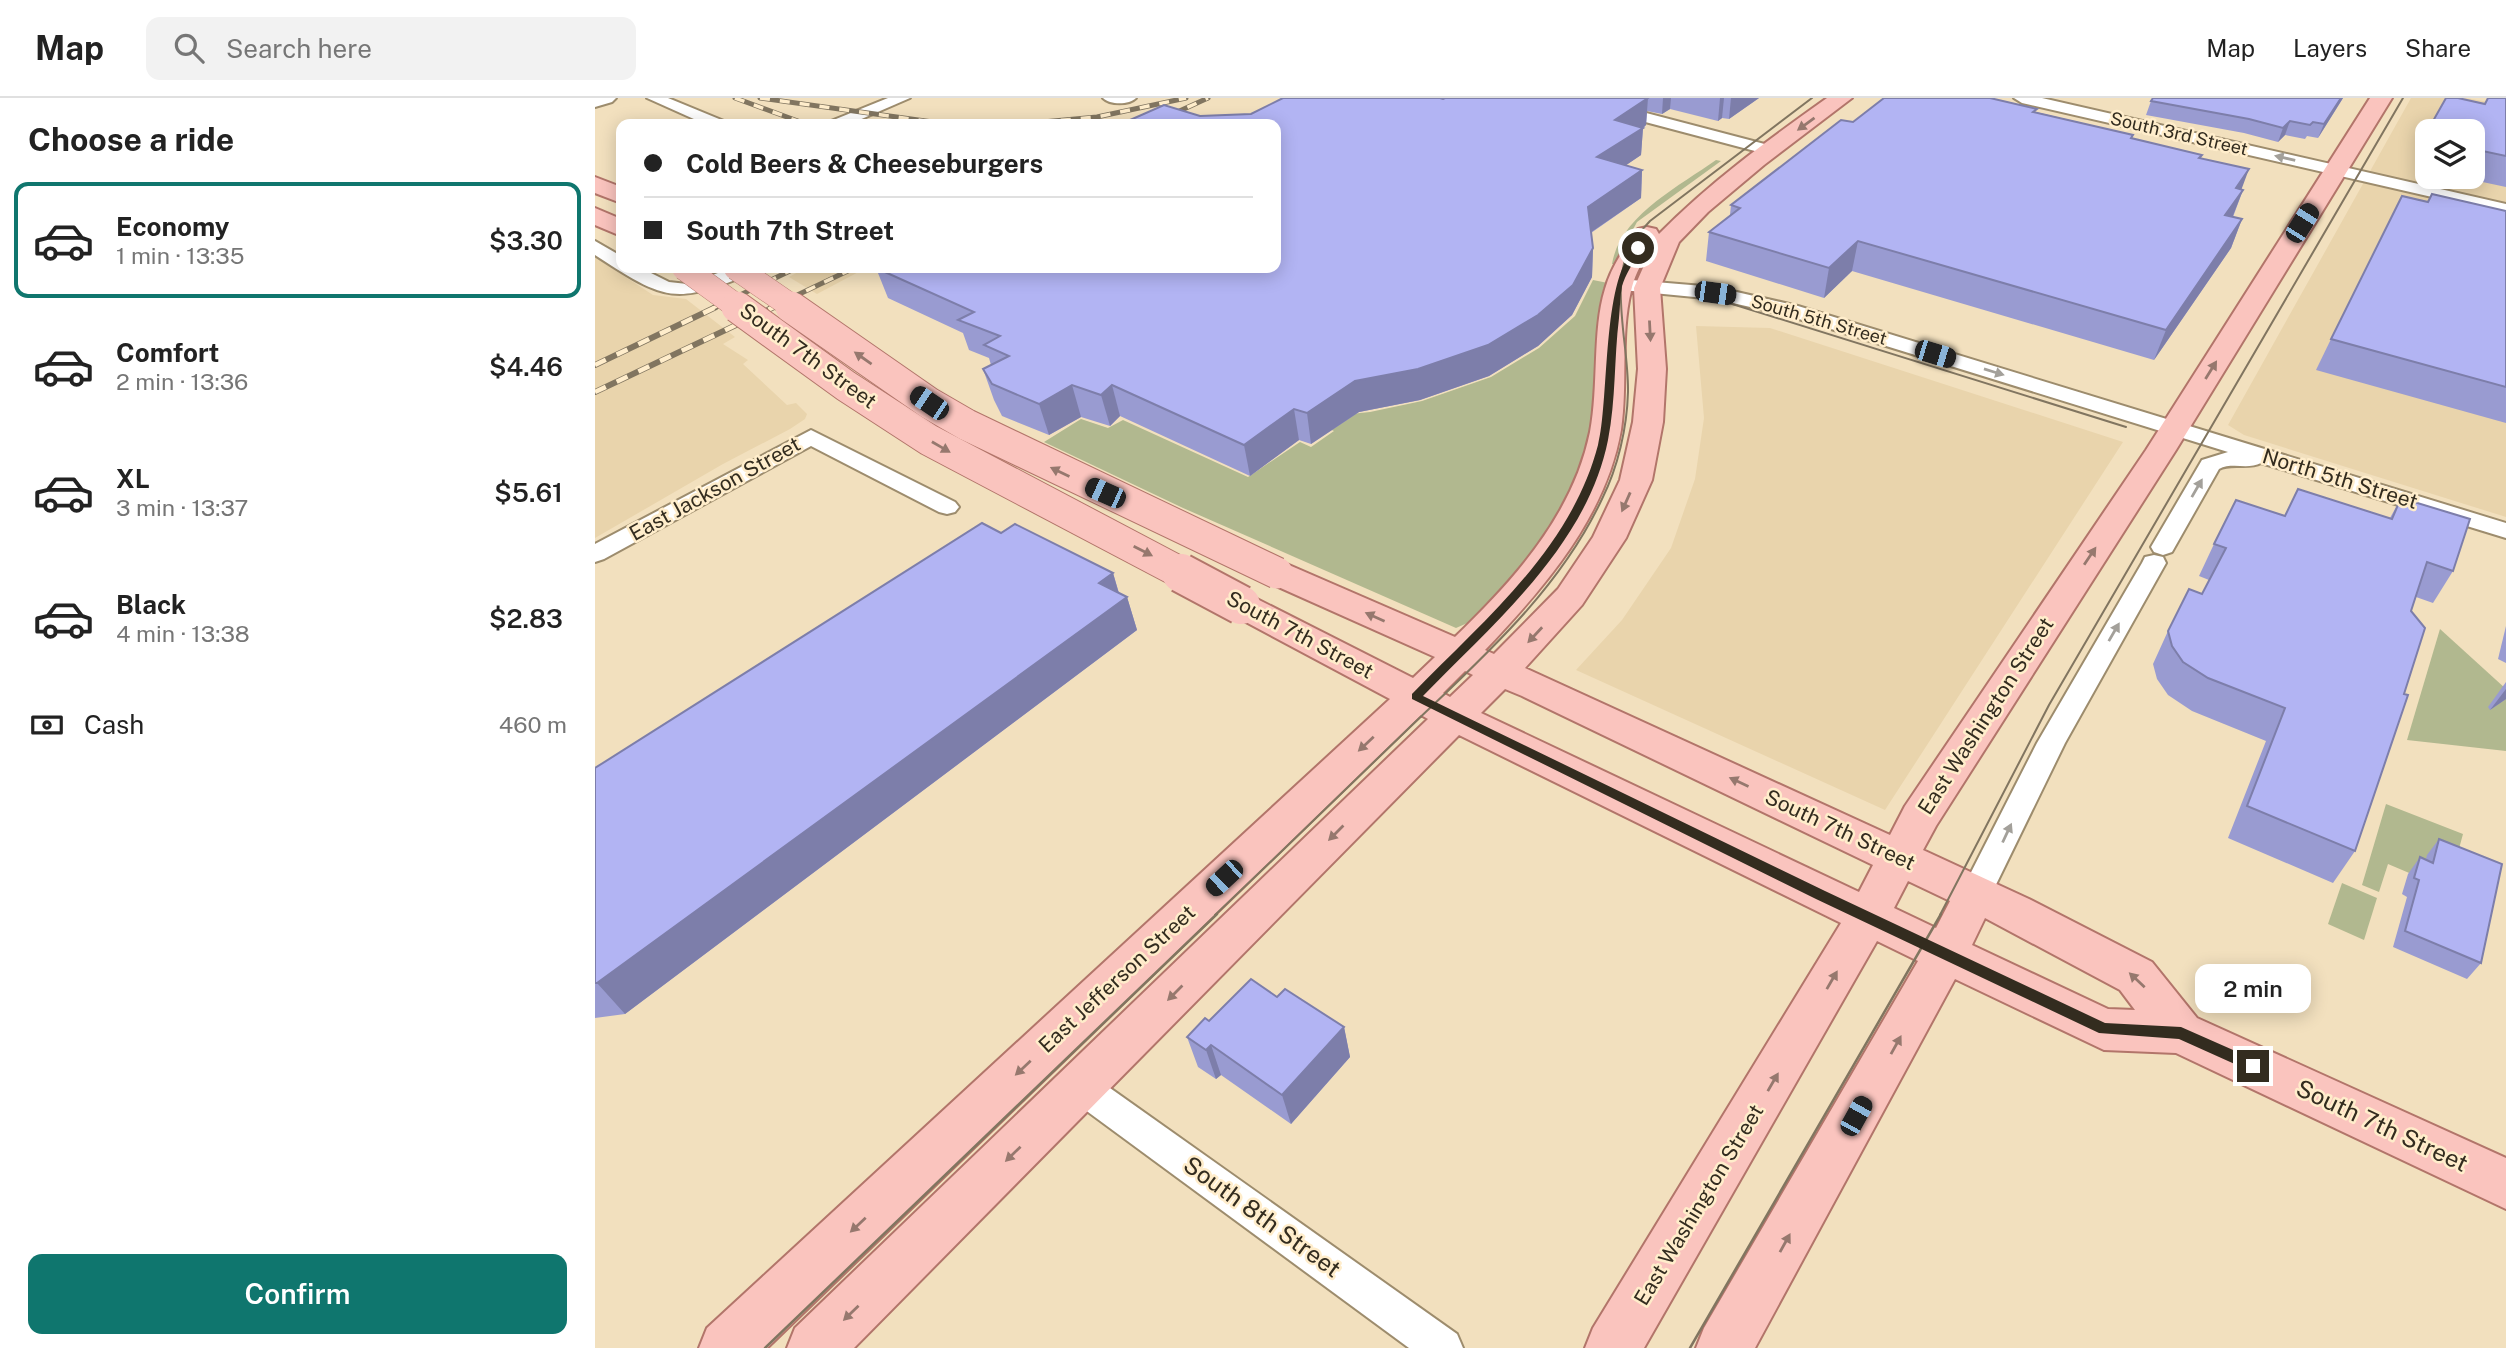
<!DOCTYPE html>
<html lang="en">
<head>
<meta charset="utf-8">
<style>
	body { margin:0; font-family:"Public Sans",sans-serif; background:#f2f2f2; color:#222; height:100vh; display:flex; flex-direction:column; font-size:26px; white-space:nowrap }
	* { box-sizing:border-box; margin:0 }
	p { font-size:23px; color:#767676 }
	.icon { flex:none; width:38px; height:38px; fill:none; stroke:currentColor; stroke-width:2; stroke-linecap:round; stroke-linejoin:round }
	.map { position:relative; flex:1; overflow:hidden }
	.panel { display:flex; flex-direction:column; background:#fff; width:595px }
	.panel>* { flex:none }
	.guide { position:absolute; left:21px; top:21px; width:665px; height:154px; border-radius:14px; box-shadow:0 4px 18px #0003; display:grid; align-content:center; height:154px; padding:0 28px; background:#fff }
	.controls { position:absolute; left:1820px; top:21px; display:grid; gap:14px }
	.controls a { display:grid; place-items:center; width:70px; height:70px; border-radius:14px; background:#fff; box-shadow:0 4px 18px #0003; font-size:35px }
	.end { position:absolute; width:32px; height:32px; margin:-16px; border:9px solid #332c1f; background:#fff; box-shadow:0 0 0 4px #fff }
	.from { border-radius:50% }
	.bubble { position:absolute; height:49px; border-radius:14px; background:#fff; box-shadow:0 4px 18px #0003; font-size:23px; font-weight:600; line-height:49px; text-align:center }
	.car { position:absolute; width:21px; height:42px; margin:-21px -10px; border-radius:9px; box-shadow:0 0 5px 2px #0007; background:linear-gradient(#222 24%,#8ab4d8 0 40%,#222 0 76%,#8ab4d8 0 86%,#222 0) }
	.guide b { display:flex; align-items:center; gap:24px; height:66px; font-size:26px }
	.guide b+b { border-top:2px solid #e0e0e0 }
	.guide i { width:18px; height:18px; background:#222 }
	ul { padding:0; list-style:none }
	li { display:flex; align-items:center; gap:21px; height:116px; margin:0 14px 10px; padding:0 14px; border:4px solid transparent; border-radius:14px }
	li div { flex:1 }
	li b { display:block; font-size:26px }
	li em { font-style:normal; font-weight:600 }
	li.selected { border-color:#0f766e }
	li>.icon { width:63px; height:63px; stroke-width:1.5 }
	h2 { padding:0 28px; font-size:32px; line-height:84px }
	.pay { display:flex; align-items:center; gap:18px; height:77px; padding:0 28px; font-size:26px }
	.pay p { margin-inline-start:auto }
	.action { display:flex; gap:14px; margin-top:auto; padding:14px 28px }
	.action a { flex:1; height:80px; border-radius:14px; background:#0f766e; color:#fff; font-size:28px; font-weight:600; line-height:80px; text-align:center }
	header { display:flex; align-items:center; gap:42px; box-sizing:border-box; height:98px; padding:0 35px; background:#fff; border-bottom:2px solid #e0e0e0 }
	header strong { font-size:33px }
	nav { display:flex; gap:38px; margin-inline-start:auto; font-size:24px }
	.search { width:490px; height:63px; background:#f2f2f2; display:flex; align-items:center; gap:18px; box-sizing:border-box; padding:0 24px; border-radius:14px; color:#767676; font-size:26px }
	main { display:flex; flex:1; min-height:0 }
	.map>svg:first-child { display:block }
	.built { fill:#e9d4ac; fill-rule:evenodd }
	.green { fill:#b1b88f }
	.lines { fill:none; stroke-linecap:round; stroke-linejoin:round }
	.street-casing { stroke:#9d8c6d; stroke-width:4 }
	.secondary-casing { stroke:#9d8c6d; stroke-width:4 }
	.primary-casing { stroke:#b2756a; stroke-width:4 }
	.street { fill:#fff; fill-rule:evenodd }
	.secondary { fill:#fff; fill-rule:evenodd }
	.primary { fill:#fac4be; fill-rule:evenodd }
	.tram-far1 { stroke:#817560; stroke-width:2 }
	.tram { stroke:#817560; stroke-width:2.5 }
	.rail-far1-casing { stroke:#817560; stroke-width:5 }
	.rail-casing { stroke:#817560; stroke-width:6 }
	.rail-far1 { stroke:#ffedcb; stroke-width:3.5; stroke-dasharray:10; stroke-linecap:butt }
	.rail { stroke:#ffedcb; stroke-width:4.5; stroke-dasharray:12; stroke-linecap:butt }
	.primary-bridge-far2-casing { stroke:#b2756a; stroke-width:25; stroke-linecap:butt }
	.primary-bridge-far1-casing { stroke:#b2756a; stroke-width:33; stroke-linecap:butt }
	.primary-bridge-casing { stroke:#b2756a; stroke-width:42; stroke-linecap:butt }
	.primary-bridge-far2 { stroke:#fac4be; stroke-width:24 }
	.primary-bridge-far1 { stroke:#fac4be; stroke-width:31 }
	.primary-bridge { stroke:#fac4be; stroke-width:38 }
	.wall { fill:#999bd1 }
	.shaded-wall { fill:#7d7eaa }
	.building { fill:#b2b4f3; stroke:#7d7eaa; stroke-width:2 }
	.oneway { fill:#96786e }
	.oneway2 { fill:#a3a09a }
	.route { fill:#332c1f }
	.labels { text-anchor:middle; stroke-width:5; stroke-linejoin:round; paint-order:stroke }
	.far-street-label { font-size:18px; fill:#332c1f; stroke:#ffedcb }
	.street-label { font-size:21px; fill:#332c1f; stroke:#ffedcb }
	.near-street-label { font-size:24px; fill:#332c1f; stroke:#ffedcb }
</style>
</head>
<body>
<header>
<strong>Map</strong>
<div class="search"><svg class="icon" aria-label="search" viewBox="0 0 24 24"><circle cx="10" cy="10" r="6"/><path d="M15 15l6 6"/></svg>Search here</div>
<nav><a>Map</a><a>Layers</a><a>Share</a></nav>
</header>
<main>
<section class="panel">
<h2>Choose a ride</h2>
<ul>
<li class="selected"><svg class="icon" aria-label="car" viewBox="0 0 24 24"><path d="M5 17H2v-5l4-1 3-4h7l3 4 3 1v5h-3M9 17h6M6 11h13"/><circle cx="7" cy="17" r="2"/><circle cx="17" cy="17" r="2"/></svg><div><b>Economy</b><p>1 min · 13:35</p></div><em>$3.30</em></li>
<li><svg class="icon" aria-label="car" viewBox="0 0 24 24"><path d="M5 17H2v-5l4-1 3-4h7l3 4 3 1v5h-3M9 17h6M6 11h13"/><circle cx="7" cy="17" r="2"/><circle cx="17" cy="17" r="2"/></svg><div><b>Comfort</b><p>2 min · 13:36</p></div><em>$4.46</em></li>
<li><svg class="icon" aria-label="car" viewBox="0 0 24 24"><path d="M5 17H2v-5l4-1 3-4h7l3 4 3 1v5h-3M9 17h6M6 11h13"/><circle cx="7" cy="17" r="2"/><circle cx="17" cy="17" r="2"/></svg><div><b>XL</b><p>3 min · 13:37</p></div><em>$5.61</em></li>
<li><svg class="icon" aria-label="car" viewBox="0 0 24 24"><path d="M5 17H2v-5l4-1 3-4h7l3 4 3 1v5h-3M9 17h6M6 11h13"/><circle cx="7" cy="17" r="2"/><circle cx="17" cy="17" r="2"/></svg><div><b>Black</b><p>4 min · 13:38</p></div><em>$2.83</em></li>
</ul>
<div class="pay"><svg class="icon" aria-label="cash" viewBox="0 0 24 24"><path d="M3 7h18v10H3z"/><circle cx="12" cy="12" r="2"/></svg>Cash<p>460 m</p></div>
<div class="action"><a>Confirm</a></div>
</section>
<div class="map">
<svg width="1911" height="1250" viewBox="0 0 1911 1250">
	<rect width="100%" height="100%" fill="#f2e0be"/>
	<g class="built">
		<path d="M1816 0H1871L1911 7V419L1649 337 1633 327ZM1832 33H1878V79H1832Z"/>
		<polygon points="0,159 58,197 91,201 140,239 128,246 153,262 148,266 192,307 201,305 212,316 210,321 195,331 128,366 0,440"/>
		<polygon points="210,170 271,170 222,196 194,179"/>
		<polygon points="1101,228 1175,230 1528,344 1290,712 981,572 1027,522 1076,450 1100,381 1109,320"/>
	</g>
	<g class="green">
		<path d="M1121 62 1126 63 1042 124 1028 150 1024 166H1017C1025 118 1083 89 1121 62Z"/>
		<polygon points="998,182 1013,185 1001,344 954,442 877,523 861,530 588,410 449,344 486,321 513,330 528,322 653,379 705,344 716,349 739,333 730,329 746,317 775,314 827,303 896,279 944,250 980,218"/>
		<polygon points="1845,531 1911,591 1911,653 1812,642"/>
		<polygon points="1791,706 1868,736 1859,769 1826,780 1793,766 1784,794 1767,787"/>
		<polygon points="1747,785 1782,800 1769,842 1733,826"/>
	</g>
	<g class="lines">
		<g class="street-casing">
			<g id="street">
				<polygon points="52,0 73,0 129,23 131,26 110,26"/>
				<polygon points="293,0 315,0 255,26 234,26 236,23"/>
				<path d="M508 0H541C534 7 515 7 508 0Z"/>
				<polygon points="968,0 994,0 1181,49 1183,52 1175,57 971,3"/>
				<polygon points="1419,0 1447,0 1911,106 1911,116 1427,5"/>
				<path d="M0 143 26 158V170H46L74 184 92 186 137 170H162L160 174C80 207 72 204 0 157Z"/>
				<path d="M1024 181 1120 189 1203 208 1911 425V440L1666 365C1653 372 1637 364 1624 371L1577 454 1568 457 1559 454 1556 449 1607 362 1633 354 1191 217 1120 201 1017 191 1014 187 1017 183Z"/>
				<polygon points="216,332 360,404 364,409 360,414 352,416 344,414 216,348 9,461 0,464 0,446"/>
				<polygon points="1559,457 1568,459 1571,465 1470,645 1392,805 1381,809 1370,805 1365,796 1442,645 1547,465 1550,459"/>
				<polygon points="486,973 498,978 862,1236 868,1250 814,1250 474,1000 468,989 474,978"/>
			</g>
		</g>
		<g class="secondary-casing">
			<polygon id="secondary" points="0,0 21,0 17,4 0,9"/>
		</g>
		<g class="primary-casing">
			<g id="primary">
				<path d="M1232 0H1257L1169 67 1113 114 1084 144 1065 190 1071 271 1068 324 1057 382 1031 440 987 507 930 570 1295 737 1310 708 1551 352 1775 0H1797L1581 352 1341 728 1328 752 1434 801 1557 864 1602 920 1911 1060V1111L1581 955 1509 952 1360 881 1160 1250H1101L1109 1230 1323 863 1282 843 1049 1250H990L998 1230 1246 825 864 637 259 1250H192L200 1230 833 621 826 617 172 1250H104L112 1230 795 601 634 515 628 507 634 499 646 495 658 499 818 580 840 559 670 483 665 475 670 467 682 464 694 467 860 539C919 482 978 417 995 334 1004 288 997 233 1010 191 1016 169 1030 149 1043 131L1052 129 1061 131 1064 136C1115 84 1173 42 1232 0ZM1059 145 1039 190 1043 271 1038 324 1025 382 998 439 963 491 899 556 890 552C949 490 1011 419 1026 332 1033 286 1025 238 1036 193 1040 175 1049 160 1059 145ZM870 573 878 577 855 599 848 595ZM910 591 927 598 1278 767 1264 794 886 615ZM1313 783 1355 803 1341 830 1299 810ZM1390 820 1525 892 1540 912 1513 911 1377 847Z"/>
				<polygon points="0,79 26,89 26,105 0,95"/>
				<polygon points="0,110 26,121 26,138 0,127"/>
			</g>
		</g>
		<use href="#street" class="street"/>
		<use href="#secondary" class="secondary"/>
		<use href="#primary" class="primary"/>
		<g class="tram-far1">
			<polyline points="1134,205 1531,329"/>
			<path d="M620 817C685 755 749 693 814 630 886 561 964 493 1007 401 1023 369 1032 330 1033 294 1034 249 1015 189 1035 148 1040 138 1048 131 1055 123L1217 0"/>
			<polyline points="1345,817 1454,607 1808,0"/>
		</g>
		<g class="tram">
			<polyline points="170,1250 622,816"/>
			<polyline points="1095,1250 1346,816"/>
		</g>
		<g class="rail-far1-casing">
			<g id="rail-far1">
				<polyline points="140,0 211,26"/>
				<polyline points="165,0 352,26"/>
				<polyline points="426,26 502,19 591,0"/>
				<polyline points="556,26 613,0"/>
				<polyline points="118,210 201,170"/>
				<polyline points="175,210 259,170"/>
			</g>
		</g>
		<g class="rail-casing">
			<g id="rail">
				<polyline points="0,267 121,209"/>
				<polyline points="0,294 179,209"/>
			</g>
		</g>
		<use href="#rail-far1" class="rail-far1"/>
		<use href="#rail" class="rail"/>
		<g class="primary-bridge-far2-casing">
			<g id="primary-bridge-far2">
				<polyline points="89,170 144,210"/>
				<polyline points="141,170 199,210"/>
			</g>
		</g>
		<g class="primary-bridge-far1-casing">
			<g id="primary-bridge-far1">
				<polyline points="142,209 251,288 334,342 590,477"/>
				<polyline points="196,209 334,305 372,327 682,475"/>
			</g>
		</g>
		<g class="primary-bridge-casing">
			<polyline id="primary-bridge" points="586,475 646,507"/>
		</g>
		<use href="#primary-bridge-far2" class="primary-bridge-far2"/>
		<use href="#primary-bridge-far1" class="primary-bridge-far1"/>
		<use href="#primary-bridge" class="primary-bridge"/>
	</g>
	<g class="wall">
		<polygon points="850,0 1164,0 1134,21 1127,20 1123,23 1075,11 1067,16 1052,13 1051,27 1048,30 1046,57 1031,67 1047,72 1046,100 996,135 998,150 997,179 977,217 943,248 894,278 825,302 764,314 716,346 704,342 655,378 525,318 515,328 486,319 454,337 407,318 399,302 388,271 396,267 394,260 374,252 368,235 293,200 281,170 605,18 656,16"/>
		<polygon points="1748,0 1723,40 1712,38 1710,41 1690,37 1683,44 1649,35 1551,17 1556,3"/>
		<polygon points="1911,0 1911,89 1864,79 1878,79 1878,33 1834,33 1838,23 1890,5"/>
		<polygon points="1441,14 1538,37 1537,41 1607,57 1606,60 1648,92 1638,119 1647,121 1636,150 1559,262 1257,173 1229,200 1111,163 1114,134 1135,117 1136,107 1258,24"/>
		<polygon points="1832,36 1832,52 1825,51"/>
		<polygon points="1833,103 1911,113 1911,325 1721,272 1736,241"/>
		<polygon points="1703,391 1795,420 1806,400 1858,473 1838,505 1821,499 1816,513 1760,753 1738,785 1633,740 1671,643 1597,613 1573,597 1562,581 1558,566 1573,533 1607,496 1614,482 1604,478 1619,446 1690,418"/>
		<polygon points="518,475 524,495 532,499 542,532 30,916 0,920 0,670"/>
		<polygon points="1911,528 1911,565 1903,561"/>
		<polygon points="1911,584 1911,601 1895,612 1893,609"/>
		<polygon points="1844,741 1886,865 1872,881 1798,849 1812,799 1807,796 1813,776 1825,759 1831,761 1832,757"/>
		<polygon points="682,899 749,929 755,959 696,1026 626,977 621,981 603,969 592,939 614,923"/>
	</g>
	<g class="shaded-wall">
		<polygon points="1053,0 1051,27 1048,30 1046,57 1002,87 1002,59 1020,22"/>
		<polygon points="1068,0 1076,0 1075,11 1067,16"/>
		<polygon points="1125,0 1129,0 1127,20 1123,23"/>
		<polygon points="1136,0 1164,0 1134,21"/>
		<polygon points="1746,0 1748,0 1723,40 1729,26"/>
		<polygon points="1695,23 1690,37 1683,44 1688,30"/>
		<polygon points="1654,71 1644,98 1648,92 1637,120 1619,146 1641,90"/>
		<polygon points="1047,72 1046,100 992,137 993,109"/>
		<polygon points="1647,121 1636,150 1559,262 1571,232"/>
		<polygon points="1263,143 1257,173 1229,200 1234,170"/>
		<polygon points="998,150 997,179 977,217 943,248 894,278 825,302 764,314 716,346 712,315 760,283"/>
		<polygon points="477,287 486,319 454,337 444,306"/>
		<polygon points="517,287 525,318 515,328 506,297"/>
		<polygon points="699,311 704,342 655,378 649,347"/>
		<polygon points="518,475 526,503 532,499 542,532 30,916 2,885"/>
		<polygon points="1911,591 1911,601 1895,612"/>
		<polygon points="749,929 755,959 696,1026 687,997"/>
		<polygon points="616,947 626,977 621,981 611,952"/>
	</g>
	<g class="building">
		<polygon points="688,0 845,0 848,1 850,0 1053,0 1020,22 1048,30 1002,59 1047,72 993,109 998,150 978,187 943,217 893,247 823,271 760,283 712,315 699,311 649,347 517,287 506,297 477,287 444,306 397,286 388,271 414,258 389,247 405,238 363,222 379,214 281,170 681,170 681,26 526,26 569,7 605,18 656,16"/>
		<polygon points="1289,0 1395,0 1442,11 1438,14 1538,37 1536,40 1607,57 1604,60 1654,71 1641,90 1648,92 1630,117 1647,121 1571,232 1263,143 1234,170 1114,134 1145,110 1136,107 1246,22 1258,24"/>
		<polygon points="1558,0 1746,0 1729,26 1718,24 1715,27 1695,23 1688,30 1654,21 1556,3"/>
		<polygon points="1851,0 1863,0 1890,6 1893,0 1911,0 1911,58 1878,51 1878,35 1879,32 1838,23"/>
		<polygon points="1837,96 1911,113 1911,289 1736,241 1807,98 1833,104"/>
		<polygon points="1703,391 1797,421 1806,400 1875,421 1858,473 1832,464 1816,513 1830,530 1809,596 1813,597 1760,753 1652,708 1690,610 1613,580 1588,564 1577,548 1573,533 1594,491 1607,496 1631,450 1619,446 1641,402 1690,418"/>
		<polygon points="387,425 406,435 420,426 518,475 504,485 532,499 2,885 0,885 0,670"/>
		<polygon points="1844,741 1907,766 1886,865 1810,833 1824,782 1819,780 1825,759 1838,765"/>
		<polygon points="656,881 682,899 690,891 749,929 687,997 616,947 611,952 592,939 610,920 614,923"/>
	</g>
	<defs><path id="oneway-solid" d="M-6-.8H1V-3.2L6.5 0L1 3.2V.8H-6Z" transform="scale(1.75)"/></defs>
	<g class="oneway">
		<use href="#oneway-solid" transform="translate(1211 26) rotate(144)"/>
		<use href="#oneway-solid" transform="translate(1055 233) rotate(87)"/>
		<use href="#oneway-solid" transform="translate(268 260) rotate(-145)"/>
		<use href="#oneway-solid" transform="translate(1616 272) rotate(-58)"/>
		<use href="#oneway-solid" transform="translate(346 349) rotate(30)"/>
		<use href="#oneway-solid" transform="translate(465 374) rotate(-154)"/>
		<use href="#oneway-solid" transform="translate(1031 404) rotate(114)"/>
		<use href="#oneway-solid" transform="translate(548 453) rotate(27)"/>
		<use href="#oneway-solid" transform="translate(1495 458) rotate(-56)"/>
		<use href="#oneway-solid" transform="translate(780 519) rotate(-156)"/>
		<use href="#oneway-solid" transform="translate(940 537) rotate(133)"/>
		<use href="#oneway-solid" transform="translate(771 646) rotate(137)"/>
		<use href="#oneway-solid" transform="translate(1144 684) rotate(-155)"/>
		<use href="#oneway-solid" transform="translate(741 735) rotate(135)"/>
		<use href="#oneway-solid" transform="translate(1237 882) rotate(-60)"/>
		<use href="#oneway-solid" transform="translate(1542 882) rotate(-137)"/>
		<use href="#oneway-solid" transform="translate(580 895) rotate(135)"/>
		<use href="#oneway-solid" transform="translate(1301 947) rotate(-61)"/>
		<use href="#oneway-solid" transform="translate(428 970) rotate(137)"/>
		<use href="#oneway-solid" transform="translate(1178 984) rotate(-60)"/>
		<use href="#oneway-solid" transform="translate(418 1056) rotate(136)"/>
		<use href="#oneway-solid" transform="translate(263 1127) rotate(137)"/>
		<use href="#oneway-solid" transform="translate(1190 1145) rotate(-61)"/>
		<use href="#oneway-solid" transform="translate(256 1215) rotate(136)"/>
	</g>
	<g class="oneway2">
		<use href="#oneway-solid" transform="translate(1690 60) rotate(-167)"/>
		<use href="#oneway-solid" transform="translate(1399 274) rotate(17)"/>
		<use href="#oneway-solid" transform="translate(1602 390) rotate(-60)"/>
		<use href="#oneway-solid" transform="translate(1519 534) rotate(-60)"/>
		<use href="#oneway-solid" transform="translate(1412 735) rotate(-65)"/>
	</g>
	<path class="route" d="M1043 148 1047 150C1040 162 1031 175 1027 188 1025 198 1025 210 1024 220 1019 261 1021 301 1013 342 992 447 900 524 828 598L1230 793 1510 925 1586 929 1663 963V972H1653L1584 941 1504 935 1221 801 817 601V596C889 522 976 451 1003 347 1015 301 1006 174 1043 148Z"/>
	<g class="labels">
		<g class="far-street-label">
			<text transform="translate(1584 36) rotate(13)" y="6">South 3rd Street</text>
			<text transform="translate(1224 222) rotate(16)" y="6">South 5th Street</text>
		</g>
		<g class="street-label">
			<text transform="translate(213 258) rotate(36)" y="7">South 7th Street</text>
			<text transform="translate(1745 381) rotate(17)" y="7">North 5th Street</text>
			<text transform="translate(120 391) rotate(-29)" y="7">East Jackson Street</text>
			<text transform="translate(705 537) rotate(28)" y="7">South 7th Street</text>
			<text transform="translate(1391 618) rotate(-57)" y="7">East Washington Street</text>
			<text transform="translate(1245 732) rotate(25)" y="7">South 7th Street</text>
			<text transform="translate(522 881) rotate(-43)" y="7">East Jefferson Street</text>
			<text transform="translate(1104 1107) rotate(-59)" y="7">East Washington Street</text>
		</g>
		<g class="near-street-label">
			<text transform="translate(1787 1028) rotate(25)" y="8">South 7th Street</text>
			<text transform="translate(667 1119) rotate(36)" y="8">South 8th Street</text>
		</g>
	</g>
</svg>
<div class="controls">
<a><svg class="icon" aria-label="layers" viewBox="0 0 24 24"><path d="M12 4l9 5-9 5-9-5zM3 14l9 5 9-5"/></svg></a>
</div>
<i class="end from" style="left:1043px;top:150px"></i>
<i class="end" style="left:1658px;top:968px"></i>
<div class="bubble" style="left:1600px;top:866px;width:116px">2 min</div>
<i class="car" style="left:1707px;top:125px;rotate:32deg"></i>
<i class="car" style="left:1120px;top:195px;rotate:98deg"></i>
<i class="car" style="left:1340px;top:256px;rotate:107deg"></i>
<i class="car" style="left:334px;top:305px;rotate:304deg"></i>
<i class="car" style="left:510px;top:395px;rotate:294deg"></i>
<i class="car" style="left:629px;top:780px;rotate:227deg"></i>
<i class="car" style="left:1261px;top:1018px;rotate:29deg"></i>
<div class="guide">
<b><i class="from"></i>Cold Beers &amp; Cheeseburgers</b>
<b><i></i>South 7th Street</b>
</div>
</div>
</main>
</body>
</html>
